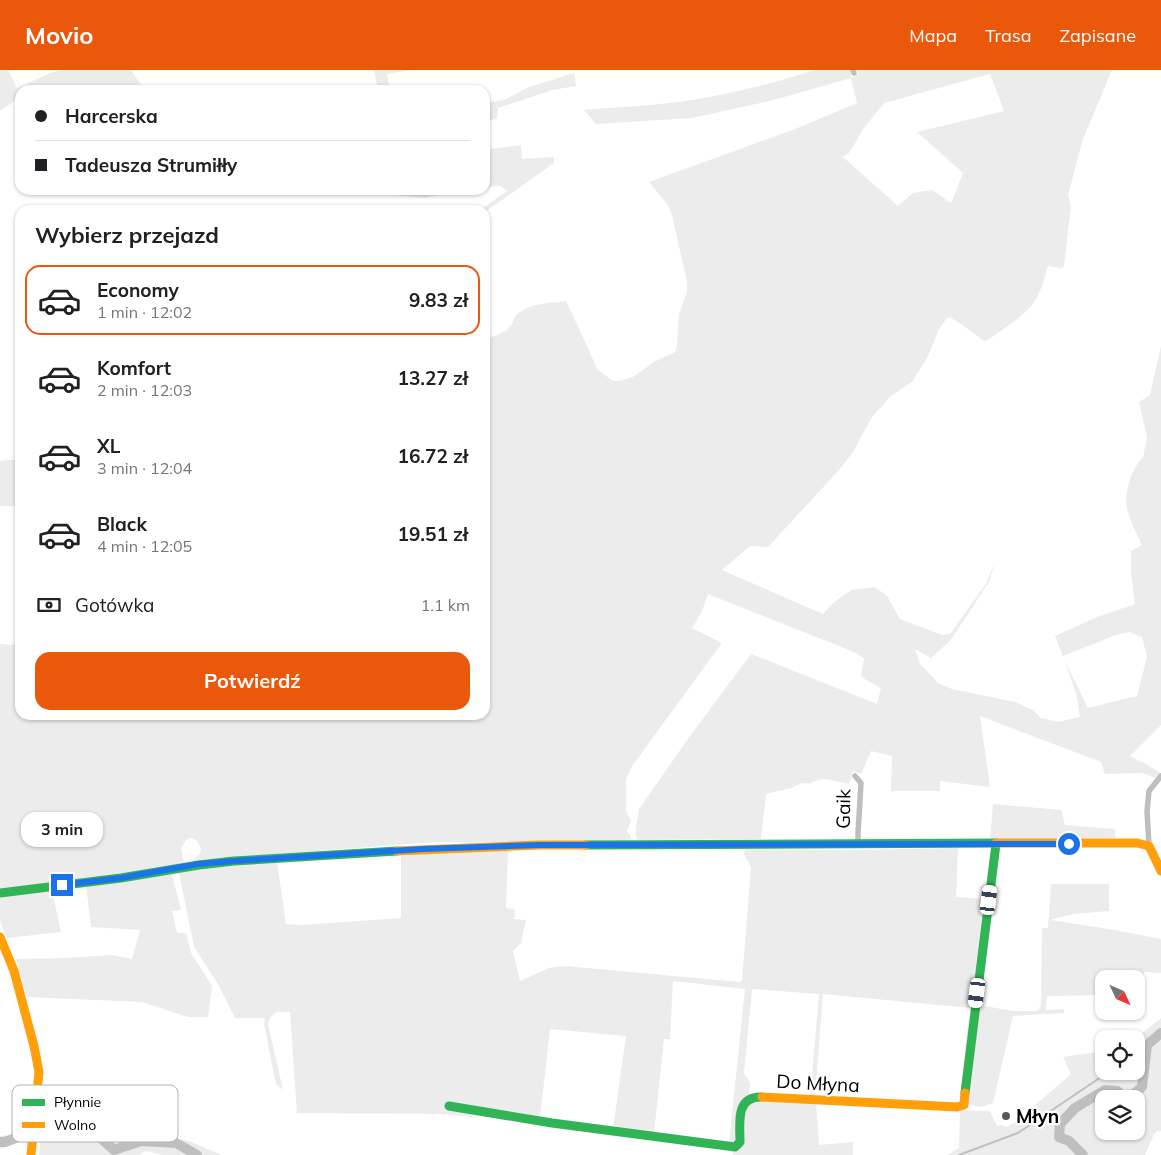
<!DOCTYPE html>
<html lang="pl">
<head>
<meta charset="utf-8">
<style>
	body { margin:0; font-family:Mulish,sans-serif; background:#f2f2f2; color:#202124; height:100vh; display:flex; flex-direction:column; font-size:19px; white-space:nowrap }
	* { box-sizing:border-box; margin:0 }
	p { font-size:16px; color:#757577 }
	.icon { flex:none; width:28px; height:28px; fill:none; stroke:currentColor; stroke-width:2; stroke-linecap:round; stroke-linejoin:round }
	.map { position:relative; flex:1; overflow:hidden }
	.details { position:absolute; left:15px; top:135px; width:475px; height:515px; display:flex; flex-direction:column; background:#fff; border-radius:15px; box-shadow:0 1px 4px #0004 }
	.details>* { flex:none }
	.banner { position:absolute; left:15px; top:15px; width:475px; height:110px; border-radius:15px; box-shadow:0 1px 4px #0004; display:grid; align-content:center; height:110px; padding:0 20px; background:#fff }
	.needle { width:32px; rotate:134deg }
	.fabs { position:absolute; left:1095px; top:900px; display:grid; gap:10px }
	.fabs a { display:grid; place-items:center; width:50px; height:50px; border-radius:10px; background:#fff; box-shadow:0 1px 4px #0004; font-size:25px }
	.end { position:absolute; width:22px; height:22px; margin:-11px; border:6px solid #1a73e8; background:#fff; box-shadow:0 0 0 2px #fff }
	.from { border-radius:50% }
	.bubble { position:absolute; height:35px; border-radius:15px; background:#fff; box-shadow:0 1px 4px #0004; font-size:16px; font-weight:700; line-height:35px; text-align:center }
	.car { position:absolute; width:15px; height:30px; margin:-15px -8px; border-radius:6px; box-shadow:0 0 4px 1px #0007; background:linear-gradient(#fff 24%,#345 0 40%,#fff 0 76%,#345 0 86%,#fff 0) }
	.banner b { display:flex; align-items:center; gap:18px; height:48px; font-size:19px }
	.banner b+b { border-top:1px solid #e0e0e0 }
	.banner i { width:12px; height:12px; background:#202124 }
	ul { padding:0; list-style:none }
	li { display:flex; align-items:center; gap:15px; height:70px; margin:0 10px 8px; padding:0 10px; border:2px solid transparent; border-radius:15px }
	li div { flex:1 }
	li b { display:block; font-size:19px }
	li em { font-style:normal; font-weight:700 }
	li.on { border-color:#ea580c }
	li>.icon { width:45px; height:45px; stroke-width:1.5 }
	h2 { padding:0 20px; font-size:22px; line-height:60px }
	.pay { display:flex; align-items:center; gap:12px; height:55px; padding:0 20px; font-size:19px }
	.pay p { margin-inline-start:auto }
	.primary-button { display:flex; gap:10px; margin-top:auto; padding:10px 20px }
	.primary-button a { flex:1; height:58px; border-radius:15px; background:#ea580c; color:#fff; font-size:20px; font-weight:700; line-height:58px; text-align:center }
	header { display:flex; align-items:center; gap:30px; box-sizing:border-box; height:70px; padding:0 25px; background:#ea580c; color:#fff }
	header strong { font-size:24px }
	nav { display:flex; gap:28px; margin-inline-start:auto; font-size:18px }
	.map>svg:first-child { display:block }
	.green { fill:#ececec; fill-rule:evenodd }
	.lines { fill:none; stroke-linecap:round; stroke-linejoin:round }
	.stream { stroke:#bfbfbf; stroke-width:2 }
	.river { stroke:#bfbfbf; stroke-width:10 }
	.street { stroke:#bebebe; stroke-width:5.5 }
	.fast { stroke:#30b455; stroke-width:9 }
	.slow { stroke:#ff9f0a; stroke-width:9 }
	.route { stroke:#1a73e8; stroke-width:6 }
	.poi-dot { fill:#595959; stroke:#fff; stroke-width:2 }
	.labels { text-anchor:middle; stroke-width:4.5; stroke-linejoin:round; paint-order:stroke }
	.street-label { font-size:19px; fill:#000; stroke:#fff }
	.poi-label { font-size:19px; font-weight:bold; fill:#000; stroke:#fff; text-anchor:start }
	.key { fill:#fff; stroke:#b2b2b2; stroke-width:1 }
	.key-label { font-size:14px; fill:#000 }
</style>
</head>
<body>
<header>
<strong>Movio</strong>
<nav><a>Mapa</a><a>Trasa</a><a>Zapisane</a></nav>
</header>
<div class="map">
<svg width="1161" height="1085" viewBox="0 0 1161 1085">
	<rect width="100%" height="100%" fill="#fff"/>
	<g class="green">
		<polygon points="1,0 8,0 17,18 50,3 61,0 131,0 141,15 128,20 20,20 20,27 0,41 0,1"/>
		<polygon points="374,0 412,0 387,4 390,20 378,20"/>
		<path d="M814 0H850L852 8 858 4 857 0H1112L1083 69 1068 125 1071 136 1064 195 1062 198 1048 196C1045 205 1043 215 1039 223 1030 244 1007 256 989 269L984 271 964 256 950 247 947 248 938 261 929 284 913 311 891 326 872 347 853 382 840 399 768 477 750 476 722 500 823 544 833 533 851 520 875 517 887 526 900 549 942 565 951 563 987 512 995 491 989 512 950 571 931 588 915 579 920 594 938 613 952 619 1015 632 1033 640 1041 648 1058 652 1080 647 1077 627 1065 591 1088 638 1137 626 1147 587 1142 567 1130 562 1116 565 1063 586 1055 566 1097 547 1135 534 1131 502V481L1142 475C1137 464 1129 449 1127 438 1124 424 1132 396 1143 388L1147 367 1139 332 1150 325 1161 276V655L1130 686 1148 695 1160 703 1156 708 1142 703 1105 704 1101 692 980 646 990 717 940 711V721H891L892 686 871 681 861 704 853 701 849 714C842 713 830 709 823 709 815 710 812 715 802 713L791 718 766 724 761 769 637 770C634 759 638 750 639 739L690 666 751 584 877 634 881 618 861 607 864 588 854 582 708 524 702 541 692 558 722 573 632 696 626 709V740L631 751 627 761 631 766 632 772H436L264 785 193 792 194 789 200 784 201 778 196 770 191 768 186 770 181 778 184 793 132 803 0 819V574L12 575 20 573V645H485V270C493 266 507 263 512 254 514 250 514 247 517 244 531 233 550 233 566 231L598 300 613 311H619L633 307 654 292 675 282 677 276 679 244 687 222V212L672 145 668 135 649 112 795 59 857 33 851 8 770 31 692 48 596 54 584 40C615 37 648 36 679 32 722 26 773 14 814 0ZM990 4 1004 41 917 62 963 103 951 133 932 120 913 123 898 136 843 87 849 83 864 58 884 33Z"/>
		<polygon points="574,3 576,16 552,20 498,38 497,48 485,52 485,33 504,30 529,17"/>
		<polygon points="485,67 489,79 521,75 522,89 554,87 554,93 485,142 485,140 480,140 507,121 501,116 485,117"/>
		<polygon points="385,120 461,120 425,128 384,124"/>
		<polygon points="20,389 20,436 0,436 0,391"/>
		<polygon points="993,734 1061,740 1065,755 1115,759 1115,768 990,770"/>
		<polygon points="508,778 506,838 514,839 515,845 513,849 526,850 521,873 513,881 520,911 549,898 565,896 740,912 742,910 751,797 744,784 745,779 857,780 958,778 956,827 987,829 962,1030 959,1034 970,938 823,924 815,1027 810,1028 819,924 752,919 744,1003 750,1013 749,1026 743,1029 738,1071 729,1074 745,919 673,911 670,969 664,969 654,1063 613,1059 626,966 550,959 540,1049 472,1042 472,1047 445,1044 297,1043 290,942 277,942 271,946 268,954 283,1020 276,1014 264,954 265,948 235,948 218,914 194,877 179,803 226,794 277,792 286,854 302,855 401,848 401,786"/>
		<polygon points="172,804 181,840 172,841 177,863 186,863 191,883 212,916 208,947 188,947 142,932 27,927 16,889 66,888 112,885 132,889 140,860 91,857 86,815"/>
		<polygon points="1051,814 1109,814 1109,841 1073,844 1050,850 1109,859 1161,869 1161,903 1144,902 1143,924 1136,924 1136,909 1104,909 1104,925 1047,926 1046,940 1064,939 1064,943 1013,946 993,1033 981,1037 971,1035 968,1032 979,935 1013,941 1037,941 1041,935 1042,858 1048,858"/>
		<polygon points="52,820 61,862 7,868 0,851 0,828 5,826"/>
		<path d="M1161 948V1061H1157L1154 1064 1145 1085H947L959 1078 960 1040 990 1041 997 1056 1002 1055 1007 1057 1017 1051 1071 1004 1063 987 1104 981V1001H1136V969H1135ZM1104 1029H1136V1061H1104Z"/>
		<polygon points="752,1029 816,1032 819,1075 853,1072 853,1085 733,1085 733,1079 736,1080 743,1039"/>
		<polygon points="81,1048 89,1052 99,1053 158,1050 157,1065 189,1071 222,1085 162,1085 145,1081 139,1085 39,1085 42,1054"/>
		<path d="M30 1056 29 1068 0 1079V1066C11 1066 20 1061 30 1056Z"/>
	</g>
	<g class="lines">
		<g class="stream">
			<polyline points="1136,981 1147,975"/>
			<polyline points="959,1085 1018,1063 1110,1001"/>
		</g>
		<g class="river">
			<polyline points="1128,1029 1142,1017 1147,975 1161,963"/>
			<polyline points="0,1072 5,1072 48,1056 76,1051 94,1062 114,1080 141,1071 176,1073 197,1085"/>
			<polyline points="1083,1085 1069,1071 1059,1067 1060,1054 1075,1038 1105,1020 1117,1021 1127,1029"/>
		</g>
		<g class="street">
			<polyline points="853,0 854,3"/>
			<polyline points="855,706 861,713 858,763 858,774"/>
			<polyline points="1149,776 1147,741 1149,721 1161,706"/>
		</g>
		<g class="fast">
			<polyline points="586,775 996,773"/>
			<polyline points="0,823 121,808 199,795 234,791 397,781"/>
			<polyline points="965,1023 996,774"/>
			<path d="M449 1036 552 1053 735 1077 740 1072C740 1053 735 1026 762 1027"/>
		</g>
		<g class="slow">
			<polyline points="996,773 1137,773 1149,776 1161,801"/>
			<polyline points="397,781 539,775 586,775"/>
			<polyline points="0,867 14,901 34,976 39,1002 31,1085"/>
			<polyline points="762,1027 957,1037 964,1035 965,1023"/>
		</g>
	</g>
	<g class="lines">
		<polyline class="route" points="62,815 121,808 198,794 234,791 423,779 540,775 1069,774"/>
	</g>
	<circle class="poi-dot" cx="1006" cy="1046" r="5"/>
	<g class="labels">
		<g class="street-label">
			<text transform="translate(843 739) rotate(-89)" y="7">Gaik</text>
			<text transform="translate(818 1013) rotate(3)" y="7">Do Młyna</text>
		</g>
		<g class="poi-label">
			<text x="1016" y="1053">Młyn</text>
		</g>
	</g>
	<rect x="12" y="1015" width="166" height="57" rx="8" class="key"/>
	<rect x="22" y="1029" width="23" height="7" fill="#30b455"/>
	<rect x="22" y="1052" width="23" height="6" fill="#ff9f0a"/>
	<g class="key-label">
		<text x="54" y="1037">Płynnie</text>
		<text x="54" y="1060">Wolno</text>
	</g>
</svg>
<div class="fabs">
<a><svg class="needle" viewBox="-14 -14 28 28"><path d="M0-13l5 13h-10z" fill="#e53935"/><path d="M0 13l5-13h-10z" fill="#757577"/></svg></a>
<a><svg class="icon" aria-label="locate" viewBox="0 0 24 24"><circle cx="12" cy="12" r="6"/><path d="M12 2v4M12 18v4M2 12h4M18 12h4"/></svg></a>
<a><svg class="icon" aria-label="layers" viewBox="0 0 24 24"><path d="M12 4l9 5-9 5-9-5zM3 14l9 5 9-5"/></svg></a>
</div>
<i class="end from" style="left:1069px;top:774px"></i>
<i class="end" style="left:62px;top:815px"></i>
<div class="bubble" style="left:21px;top:742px;width:82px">3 min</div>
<i class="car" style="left:989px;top:830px;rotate:7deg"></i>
<i class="car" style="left:977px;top:923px;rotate:187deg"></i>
<div class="banner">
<b><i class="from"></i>Harcerska</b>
<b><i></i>Tadeusza Strumiłły</b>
</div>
<section class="details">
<h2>Wybierz przejazd</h2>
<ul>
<li class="on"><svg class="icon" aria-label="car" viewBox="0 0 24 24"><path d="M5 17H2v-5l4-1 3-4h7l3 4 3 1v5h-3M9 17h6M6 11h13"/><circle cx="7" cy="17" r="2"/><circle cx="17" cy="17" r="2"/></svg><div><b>Economy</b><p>1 min · 12:02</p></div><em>9.83 zł</em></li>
<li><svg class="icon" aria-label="car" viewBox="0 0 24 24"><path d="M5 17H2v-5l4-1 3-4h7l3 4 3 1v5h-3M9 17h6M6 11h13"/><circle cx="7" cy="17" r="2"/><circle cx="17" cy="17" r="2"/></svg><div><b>Komfort</b><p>2 min · 12:03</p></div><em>13.27 zł</em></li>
<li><svg class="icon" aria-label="car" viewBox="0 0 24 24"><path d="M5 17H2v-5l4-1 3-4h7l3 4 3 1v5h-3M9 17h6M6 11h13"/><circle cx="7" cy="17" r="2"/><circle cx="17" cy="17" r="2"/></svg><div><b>XL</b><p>3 min · 12:04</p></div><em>16.72 zł</em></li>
<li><svg class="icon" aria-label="car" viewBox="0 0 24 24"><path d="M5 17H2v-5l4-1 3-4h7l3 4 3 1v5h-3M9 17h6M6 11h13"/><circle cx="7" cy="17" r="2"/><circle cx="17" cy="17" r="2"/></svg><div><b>Black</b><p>4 min · 12:05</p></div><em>19.51 zł</em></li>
</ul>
<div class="pay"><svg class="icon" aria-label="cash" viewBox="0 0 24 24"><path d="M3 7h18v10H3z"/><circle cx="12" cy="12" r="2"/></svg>Gotówka<p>1.1 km</p></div>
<div class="primary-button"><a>Potwierdź</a></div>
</section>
</div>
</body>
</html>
